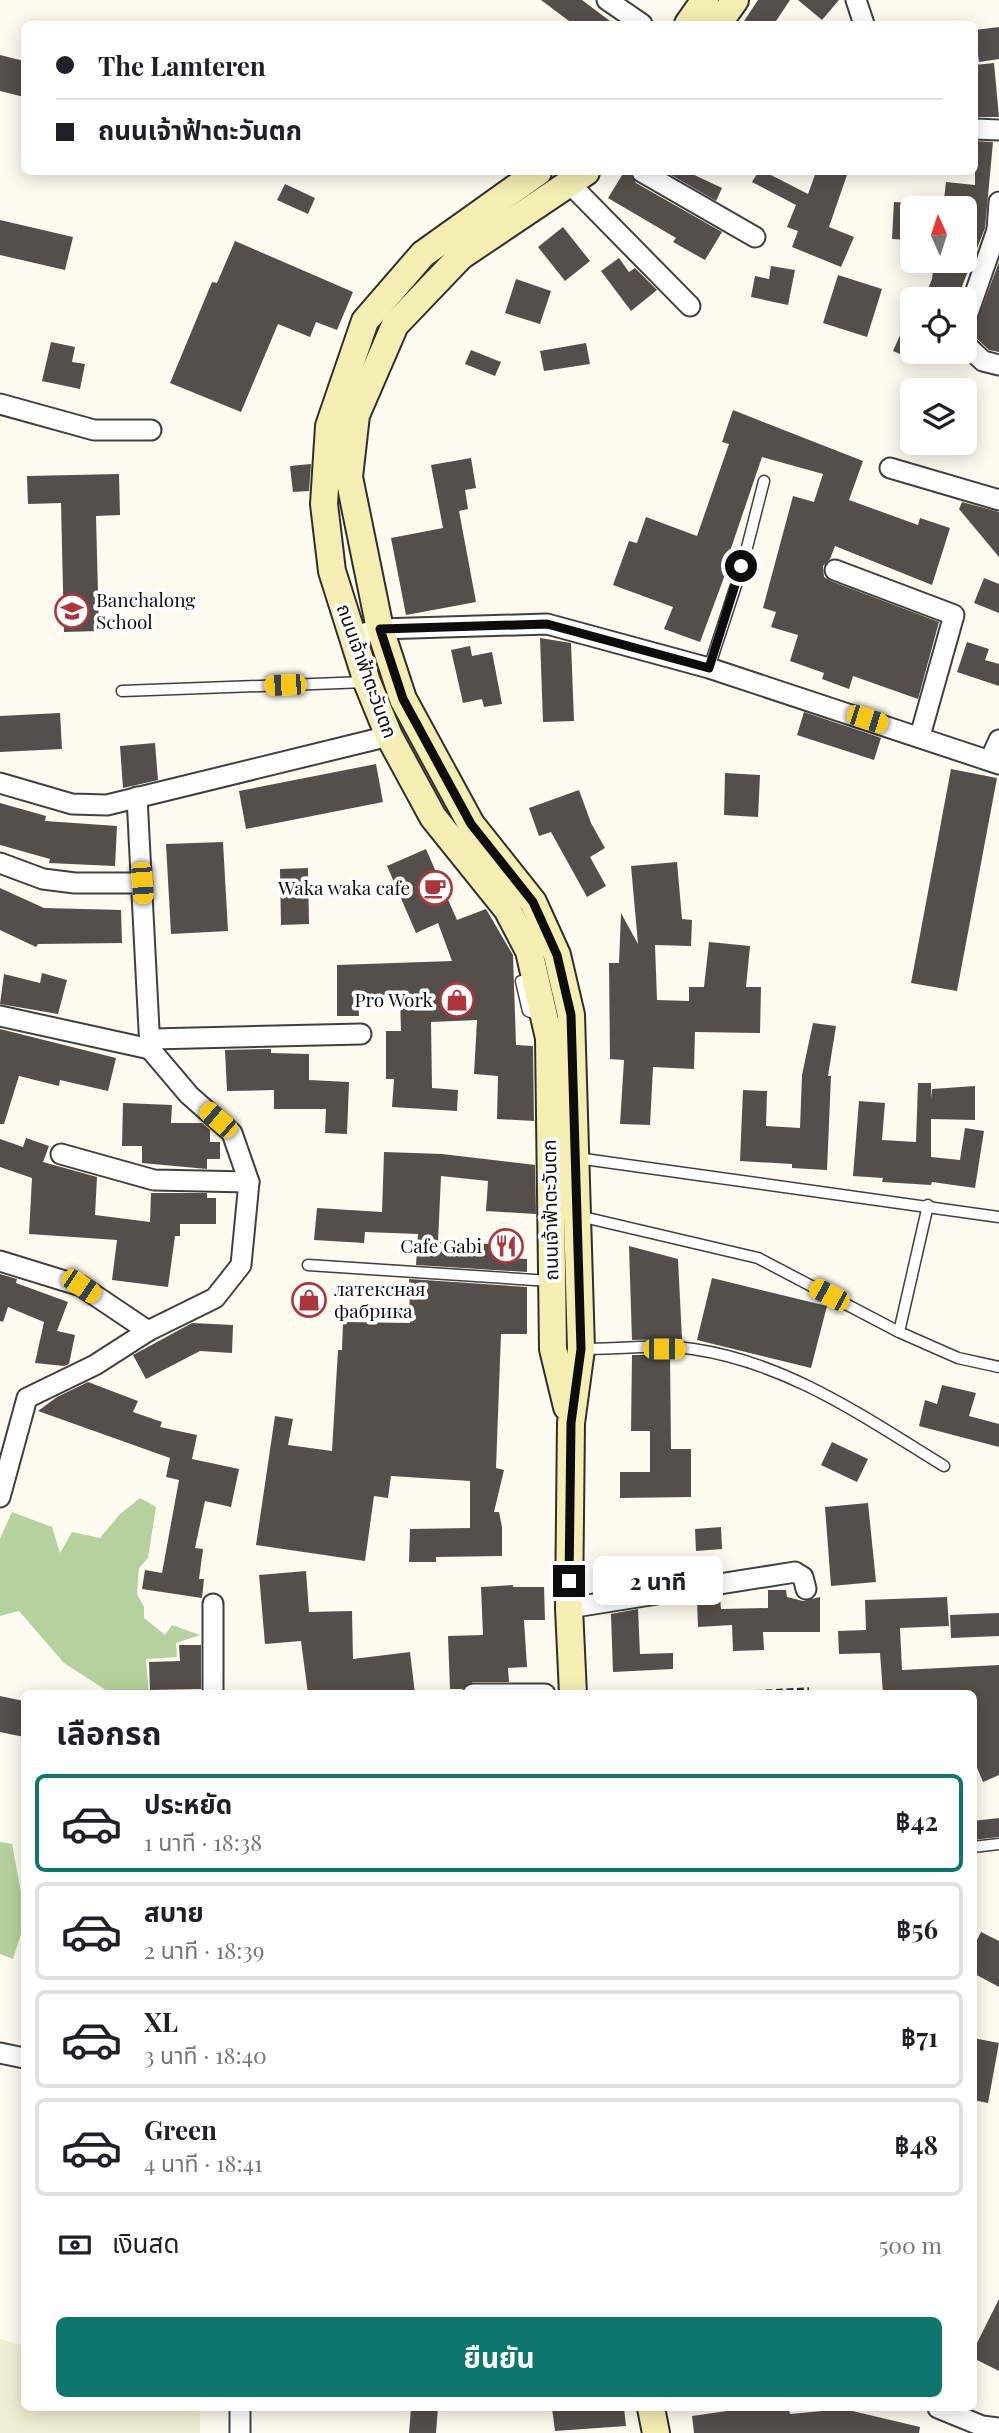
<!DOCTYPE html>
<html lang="th">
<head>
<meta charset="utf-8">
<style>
	body { margin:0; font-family:"Playfair Display","Noto Sans Thai",serif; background:#f6f6f6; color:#202124; height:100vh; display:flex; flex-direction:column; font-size:26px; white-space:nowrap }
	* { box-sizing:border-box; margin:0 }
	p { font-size:23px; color:#757577 }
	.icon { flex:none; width:38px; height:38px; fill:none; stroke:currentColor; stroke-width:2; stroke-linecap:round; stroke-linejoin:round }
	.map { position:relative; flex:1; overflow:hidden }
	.sheet { position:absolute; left:21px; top:1690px; width:956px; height:721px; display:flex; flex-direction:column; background:#fff; border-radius:10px; box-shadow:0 4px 18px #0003 }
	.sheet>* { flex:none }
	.top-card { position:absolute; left:21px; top:21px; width:957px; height:154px; border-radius:10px; box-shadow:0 4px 18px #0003; display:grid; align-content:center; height:154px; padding:0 35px; background:#fff }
	.needle { width:46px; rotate:357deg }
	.tools { position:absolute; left:900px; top:196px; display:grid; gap:14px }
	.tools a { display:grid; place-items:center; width:77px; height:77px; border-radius:10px; background:#fff; box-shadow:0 4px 18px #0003; font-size:35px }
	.end { position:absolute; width:32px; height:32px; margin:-16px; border:9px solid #0d0d0d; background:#fff; box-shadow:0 0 0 4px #fff }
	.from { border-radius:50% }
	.bubble { position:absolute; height:49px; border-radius:10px; background:#fff; box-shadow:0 4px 18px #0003; font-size:23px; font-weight:700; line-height:49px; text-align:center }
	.car { position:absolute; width:21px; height:42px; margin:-21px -10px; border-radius:9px; box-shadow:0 0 5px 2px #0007; background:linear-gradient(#f5c518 24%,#345 0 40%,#f5c518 0 76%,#345 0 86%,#f5c518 0) }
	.top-card b { display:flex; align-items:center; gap:24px; height:66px; font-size:26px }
	.top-card b+b { border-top:2px solid #e0e0e0 }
	.top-card i { width:18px; height:18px; background:#202124 }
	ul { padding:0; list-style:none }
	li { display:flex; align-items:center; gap:21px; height:98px; margin:0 14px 10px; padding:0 21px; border:4px solid #e0e0e0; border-radius:10px }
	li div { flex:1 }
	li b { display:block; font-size:26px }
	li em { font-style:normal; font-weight:700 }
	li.selected { border-color:#0f766e }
	li>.icon { width:63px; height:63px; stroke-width:1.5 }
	h2 { padding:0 35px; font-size:32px; line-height:84px }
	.pay { display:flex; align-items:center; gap:18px; height:77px; padding:0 35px; font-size:26px }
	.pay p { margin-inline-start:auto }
	.button { display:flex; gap:14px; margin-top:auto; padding:14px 35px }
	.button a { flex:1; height:80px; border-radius:10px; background:#0f766e; color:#fff; font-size:28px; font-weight:700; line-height:80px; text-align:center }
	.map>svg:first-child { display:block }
	.farmland { fill:#f0eed2 }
	.forest { fill:#b5d29e }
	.building { fill:#544f4b }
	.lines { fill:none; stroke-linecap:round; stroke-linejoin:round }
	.lane-casing { stroke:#404040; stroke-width:13 }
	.street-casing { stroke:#404040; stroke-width:23 }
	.secondary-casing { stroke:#2f2f2f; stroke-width:30 }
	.path { stroke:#2f2f2f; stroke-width:3.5; stroke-dasharray:7 3.5; stroke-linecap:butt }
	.lane { stroke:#fff; stroke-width:10 }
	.street { stroke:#fff; stroke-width:19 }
	.secondary { stroke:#f4eeb3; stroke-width:26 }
	.route { stroke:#0d0d0d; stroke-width:9 }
	.labels { text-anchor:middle; stroke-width:7; stroke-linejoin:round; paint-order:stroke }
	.poi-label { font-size:19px; fill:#0d0d0d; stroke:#fff; text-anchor:end }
	.street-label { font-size:19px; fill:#0d0d0d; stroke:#fff }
</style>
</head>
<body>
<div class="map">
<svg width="999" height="2433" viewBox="0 0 999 2433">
	<rect width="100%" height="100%" fill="#fdfaef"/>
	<polygon class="farmland" points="0,2339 24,2346 24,2408 200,2408 200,2433 0,2433"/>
	<g class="forest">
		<polygon points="140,1498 156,1507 148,1558 139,1568 137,1594 144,1607 144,1618 165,1635 172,1625 200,1635 176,1643 177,1657 146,1659 149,1694 112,1694 64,1663 19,1611 0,1616 0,1539 12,1512 52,1527 60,1553 72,1532 100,1538 120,1514"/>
		<polygon points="0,1842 12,1844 24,1909 24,1924 13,1959 0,1954"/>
	</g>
	<g class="building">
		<polygon points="541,0 582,0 614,24 573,24"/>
		<polygon points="758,0 790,0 774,24 742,24"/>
		<polygon points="798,0 839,0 822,20"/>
		<polygon points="999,27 999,59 979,62 975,30"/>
		<polygon points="0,55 24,61 24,97 0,91"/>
		<polygon points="994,63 999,117 975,117 975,65"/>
		<polygon points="975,141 993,142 985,228 957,299 924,299 932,279 934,261 964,261 964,208 943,208 946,182 975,185"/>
		<polygon points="624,172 630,172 636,183 722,232 705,260 673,242 676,238 608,198"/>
		<polygon points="666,172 688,172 722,188 716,201"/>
		<polygon points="758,172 765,172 808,194 816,172 848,172 829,227 854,237 841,267 792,247 798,231 787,227 796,205 752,182"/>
		<polygon points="285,184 315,198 308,214 277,200"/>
		<polygon points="894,202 912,203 912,240 892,239"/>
		<polygon points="0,220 73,237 65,270 0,255"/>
		<polygon points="563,227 590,261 565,281 538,247"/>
		<polygon points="235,241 353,292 337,330 316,322 310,337 278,324 241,412 170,383 212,282 217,283"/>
		<polygon points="619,258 629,272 635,268 657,290 631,311 601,271"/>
		<polygon points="999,262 999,352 989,350 972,334"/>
		<polygon points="771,266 795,270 788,305 751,297 755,276 769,279"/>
		<polygon points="838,275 882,289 867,337 823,323"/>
		<polygon points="516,279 551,291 540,324 505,313"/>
		<polygon points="912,308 912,359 893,351"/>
		<polygon points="51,342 75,347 72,362 85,364 80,389 42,381"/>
		<polygon points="586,343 590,364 544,371 540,351"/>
		<polygon points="471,350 501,362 495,376 465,364"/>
		<polygon points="733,410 863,461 849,500 918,525 920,518 950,528 932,585 835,546 830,559 823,566 824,577 831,581 939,622 918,699 853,676 849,689 822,679 824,673 790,661 798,635 771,627 776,612 763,608 793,496 814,502 823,474 762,457 726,563 729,564 700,642 664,629 673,607 613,585 629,541 637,543 646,517 697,536 729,444 722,442"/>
		<polygon points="471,458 476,488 465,490 468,509 459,511 476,602 406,615 391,538 443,528 431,465"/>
		<polygon points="311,464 309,491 293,492 290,466"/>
		<polygon points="119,474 120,515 96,516 99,631 64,632 61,503 28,504 27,476"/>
		<polygon points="962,502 999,512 999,557 959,509"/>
		<polygon points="984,578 999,584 999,613 974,603"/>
		<polygon points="540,638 571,643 574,721 543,722"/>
		<polygon points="967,642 989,649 985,660 999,664 999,686 957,672"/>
		<polygon points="470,646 472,656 492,652 502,704 484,707 482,699 463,703 451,650"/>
		<polygon points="804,712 881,738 874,760 797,735"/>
		<polygon points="60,713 62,749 0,752 0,716"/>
		<polygon points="155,743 158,780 123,788 120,746"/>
		<polygon points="376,764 383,802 246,829 239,791"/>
		<polygon points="951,769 997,778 957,991 911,983"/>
		<polygon points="725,773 760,775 758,817 724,815"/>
		<polygon points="579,790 591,823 605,848 590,857 606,886 587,897 551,832 539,836 529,808"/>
		<polygon points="0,803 46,816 45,821 117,826 115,866 49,863 50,859 0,845"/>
		<polygon points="223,842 228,931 171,934 166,844"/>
		<polygon points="426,849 457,920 486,909 513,955 516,1045 533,1046 534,1121 497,1119 498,1076 474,1074 477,1020 431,1022 432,1088 458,1090 457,1111 392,1107 394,1079 386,1079 386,1031 401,1031 400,995 358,995 359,1016 337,1016 337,965 452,961 438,923 416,933 387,866"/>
		<polygon points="677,862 682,919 692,920 691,946 655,945 657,1000 689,1001 689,987 704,987 709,942 750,946 746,987 761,987 760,1033 695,1032 694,1069 653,1067 650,1125 620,1124 624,1060 610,1059 609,963 619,963 621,913 638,944 631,866"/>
		<polygon points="308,868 309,924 281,925 280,869"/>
		<polygon points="0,888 44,908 121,910 122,943 38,944 36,947 0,930"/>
		<polygon points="42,973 67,980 58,1014 0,1004 4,974 40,983"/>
		<polygon points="813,1023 836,1026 828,1076 831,1076 827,1170 792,1168 792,1164 740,1161 743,1090 767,1091 766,1126 800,1128 802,1075"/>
		<polygon points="0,1029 116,1058 108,1091 60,1080 59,1086 19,1076 4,1124 0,1124"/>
		<polygon points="271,1049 271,1053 309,1054 309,1080 349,1082 347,1134 325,1133 326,1109 274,1109 274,1090 227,1091 225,1050"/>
		<polygon points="918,1083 931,1083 931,1099 932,1089 975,1086 975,1120 931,1119 931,1157 960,1160 965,1128 984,1131 975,1188 932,1182 931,1185 882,1182 883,1178 853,1176 859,1101 885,1103 882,1140 916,1142"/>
		<polygon points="123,1103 172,1105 171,1123 202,1123 210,1130 210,1142 220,1142 220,1159 207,1159 207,1169 142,1163 142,1146 122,1146"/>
		<polygon points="26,1138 49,1146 43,1162 97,1177 95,1215 150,1222 151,1193 207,1193 207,1198 216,1198 216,1224 180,1224 180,1236 175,1236 168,1287 112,1280 117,1240 29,1234 32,1178 0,1167 0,1139 23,1147"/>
		<polygon points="384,1152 442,1154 535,1165 536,1214 486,1211 488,1181 441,1176 438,1242 493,1244 492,1257 527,1259 527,1272 416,1265 418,1234 365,1232 364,1243 314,1240 317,1208 382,1212"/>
		<polygon points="629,1246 678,1259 682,1339 632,1340"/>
		<polygon points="0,1274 17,1279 16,1283 68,1302 57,1331 75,1335 69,1364 64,1366 35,1363 44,1322 8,1307 3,1322 0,1321"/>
		<polygon points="712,1278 827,1306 811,1368 697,1340"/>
		<polygon points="409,1279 527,1287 527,1334 501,1334 496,1468 504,1470 494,1512 499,1512 502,1527 502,1556 436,1557 436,1562 409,1562 410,1529 470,1528 470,1481 391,1476 388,1498 374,1496 365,1561 256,1545 275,1416 293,1419 288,1445 332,1451 338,1350 342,1350 343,1322 410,1323"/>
		<polygon points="192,1323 233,1325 232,1353 200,1351 146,1379 133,1355"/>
		<polygon points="632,1355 670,1355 671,1449 691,1449 691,1497 620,1498 620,1472 650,1472 650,1431 631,1431"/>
		<polygon points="88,1382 138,1401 133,1412 162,1422 160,1427 197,1435 192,1459 239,1469 231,1507 205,1501 195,1548 203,1549 199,1579 204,1579 202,1598 142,1589 145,1570 162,1573 179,1480 166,1477 170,1458 38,1411 57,1397"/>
		<polygon points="942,1385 976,1393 969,1416 999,1424 999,1447 919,1426 925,1400 937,1404"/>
		<polygon points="832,1442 868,1459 857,1482 821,1465"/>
		<polygon points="868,1503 876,1582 831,1586 825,1507"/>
		<polygon points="721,1527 722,1549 696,1551 695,1529"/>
		<polygon points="306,1571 309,1612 352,1611 353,1659 410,1652 415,1694 308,1694 301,1641 265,1644 259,1575"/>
		<polygon points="513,1585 513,1587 544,1587 545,1620 524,1620 527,1667 508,1668 509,1682 473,1682 462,1689 450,1689 448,1636 483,1635 481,1587"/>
		<polygon points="768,1590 786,1590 787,1597 803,1601 820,1597 820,1632 763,1632 764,1650 733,1651 732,1625 698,1627 697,1600 720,1598 721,1609 768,1608"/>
		<polygon points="947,1597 949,1626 900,1628 902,1670 999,1665 999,1775 983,1782 973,1758 973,1694 883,1694 880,1653 839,1654 838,1631 866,1630 865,1600"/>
		<polygon points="638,1609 640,1654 673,1653 673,1669 613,1672 611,1614"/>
		<polygon points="999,1613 999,1636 951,1638 950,1615"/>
		<polygon points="179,1645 201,1645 201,1689 150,1690 149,1662 180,1661"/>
		<polygon points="0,1696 24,1701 24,1737 0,1732"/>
		<polygon points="999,1818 999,1837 973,1840 973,1821"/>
		<polygon points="981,1932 999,1941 999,1987 973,1973 973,1948"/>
		<polygon points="973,2038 999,2043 988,2103 973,2100"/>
		<polygon points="999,2299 999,2371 973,2358 973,2351"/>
		<polygon points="411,2408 438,2408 436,2433 409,2433"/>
		<polygon points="552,2408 624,2408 626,2426 555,2431"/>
		<polygon points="748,2408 789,2408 790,2414 844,2409 920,2427 919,2433 694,2433 692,2416"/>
	</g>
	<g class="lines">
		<g class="lane-casing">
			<g id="lane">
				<polyline points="709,668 742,567 764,481"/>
				<polyline points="122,691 366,682"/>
				<polyline points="521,981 528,1011 541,1016"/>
				<polyline points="577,1158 999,1217"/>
				<polyline points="579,1216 758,1258 899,1332 958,1358 999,1367"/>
				<polyline points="308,1265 550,1281"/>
				<polyline points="899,1332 928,1205"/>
				<path d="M581 1349C617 1349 658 1344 693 1349 788 1363 864 1417 944 1466"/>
				<polyline points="973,1847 999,1844"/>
			</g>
		</g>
		<g class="street-casing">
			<g id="street">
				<polyline points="607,0 642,24"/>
				<polyline points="856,0 864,24"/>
				<polyline points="975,129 999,130"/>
				<polyline points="642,172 755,237"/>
				<polyline points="570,184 690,306"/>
				<polyline points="999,202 997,230 999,231"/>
				<polyline points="964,325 997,230"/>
				<polyline points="964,343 983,361 999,365"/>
				<polyline points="0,404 94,430 151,430"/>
				<polyline points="890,468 999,500"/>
				<polyline points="835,570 954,615 920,736"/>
				<polyline points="354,636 380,629 547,624 709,668 999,764"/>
				<polyline points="990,760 999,740"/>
				<polyline points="0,783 72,804 107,805 389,736"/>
				<polyline points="0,863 43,879 75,883 142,883"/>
				<polyline points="0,1016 150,1049"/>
				<polyline points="152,1039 361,1034"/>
				<polyline points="61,1154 154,1180 249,1182"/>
				<polyline points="0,1261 81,1286 148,1331"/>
				<polyline points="0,1497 27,1398 95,1365 148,1331 215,1298 241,1265 249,1182 232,1133 189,1095 150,1049 137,797"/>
				<polyline points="569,1608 795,1572 803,1577 806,1589"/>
				<polyline points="213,1694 213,1604"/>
				<polyline points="473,1694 545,1694"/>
				<polyline points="0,2053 24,2058"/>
				<polyline points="240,2408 240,2433"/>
				<polyline points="938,2408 982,2426 999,2428"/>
			</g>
		</g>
		<g class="secondary-casing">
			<g id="secondary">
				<polyline points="688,24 705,0"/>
				<polyline points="718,24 735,0"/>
				<polyline points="538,172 423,254 365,321 329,426 324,504 332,571 367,682 389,736 433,817 507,909 529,951 549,1038 553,1349 567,1407"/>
				<polyline points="573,1694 569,1608 571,1423 581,1349 571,1015 557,955 533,902 471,824 403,699 380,629 349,477 356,415 395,325 461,256 586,172"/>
				<polyline points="651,2408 656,2433"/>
			</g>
		</g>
		<polyline class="path" points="713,1694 809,1689"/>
		<use href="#lane" class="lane"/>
		<use href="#street" class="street"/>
		<use href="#secondary" class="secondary"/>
	</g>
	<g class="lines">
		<polyline class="route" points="569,1581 571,1423 581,1349 571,1015 557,955 533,902 471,824 403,699 380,629 547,624 709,668 741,566"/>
	</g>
	<defs>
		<g id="school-ring" transform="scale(1.75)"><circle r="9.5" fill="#fff" stroke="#ab373c" stroke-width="1.5"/><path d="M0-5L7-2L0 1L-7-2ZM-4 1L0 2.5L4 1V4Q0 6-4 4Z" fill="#ab373c"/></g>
		<g id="cafe-ring" transform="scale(1.75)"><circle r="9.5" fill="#fff" stroke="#ab373c" stroke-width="1.5"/><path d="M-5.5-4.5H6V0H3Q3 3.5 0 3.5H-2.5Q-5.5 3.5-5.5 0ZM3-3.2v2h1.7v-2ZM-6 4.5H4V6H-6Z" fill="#ab373c"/></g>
		<g id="shop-ring" transform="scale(1.75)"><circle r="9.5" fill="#fff" stroke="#ab373c" stroke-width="1.5"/><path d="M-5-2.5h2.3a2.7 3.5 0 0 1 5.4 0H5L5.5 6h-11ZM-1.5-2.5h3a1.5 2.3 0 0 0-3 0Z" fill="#ab373c"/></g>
		<g id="restaurant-ring" transform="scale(1.75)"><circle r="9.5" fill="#fff" stroke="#ab373c" stroke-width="1.5"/><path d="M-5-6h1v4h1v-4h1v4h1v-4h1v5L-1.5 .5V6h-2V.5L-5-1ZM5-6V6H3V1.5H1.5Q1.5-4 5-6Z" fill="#ab373c"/></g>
	</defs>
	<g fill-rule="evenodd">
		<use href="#school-ring" x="72" y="611"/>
		<use href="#cafe-ring" x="435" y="888"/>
		<use href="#shop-ring" x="457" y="1000"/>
		<use href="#restaurant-ring" x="506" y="1246"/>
		<use href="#shop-ring" x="309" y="1300"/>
	</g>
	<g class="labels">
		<g class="poi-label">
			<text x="96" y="607" text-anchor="start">Banchalong<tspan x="96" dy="22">School</tspan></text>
			<text x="410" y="895">Waka waka cafe</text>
			<text x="433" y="1007">Pro Work</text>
			<text x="482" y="1253">Cafe Gabi</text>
			<text x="334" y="1296" text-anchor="start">латексная<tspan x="334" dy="22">фабрика</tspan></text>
		</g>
		<g class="street-label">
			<text transform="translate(367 671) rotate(70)" y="7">ถนนเจ้าฟ้าตะวันตก</text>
			<text transform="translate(550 1210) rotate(-91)" y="7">ถนนเจ้าฟ้าตะวันตก</text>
		</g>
	</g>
</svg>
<div class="tools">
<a><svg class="needle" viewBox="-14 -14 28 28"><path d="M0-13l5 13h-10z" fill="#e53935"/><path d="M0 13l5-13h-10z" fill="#757577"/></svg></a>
<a><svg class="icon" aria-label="locate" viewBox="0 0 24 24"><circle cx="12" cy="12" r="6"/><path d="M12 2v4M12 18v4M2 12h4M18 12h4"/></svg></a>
<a><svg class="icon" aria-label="layers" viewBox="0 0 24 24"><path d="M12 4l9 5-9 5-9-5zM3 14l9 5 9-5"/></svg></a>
</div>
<i class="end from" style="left:741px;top:566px"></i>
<i class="end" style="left:569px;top:1581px"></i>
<div class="bubble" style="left:593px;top:1556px;width:130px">2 นาที</div>
<i class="car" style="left:285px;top:685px;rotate:268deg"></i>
<i class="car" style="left:867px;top:719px;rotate:108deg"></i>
<i class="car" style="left:142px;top:883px;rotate:176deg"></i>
<i class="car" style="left:218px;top:1120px;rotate:311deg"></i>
<i class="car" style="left:81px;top:1286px;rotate:124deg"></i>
<i class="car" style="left:829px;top:1295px;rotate:298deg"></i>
<i class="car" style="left:664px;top:1349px;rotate:90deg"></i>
<div class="top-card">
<b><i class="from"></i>The Lamteren</b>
<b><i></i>ถนนเจ้าฟ้าตะวันตก</b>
</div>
<section class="sheet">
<h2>เลือกรถ</h2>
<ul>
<li class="selected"><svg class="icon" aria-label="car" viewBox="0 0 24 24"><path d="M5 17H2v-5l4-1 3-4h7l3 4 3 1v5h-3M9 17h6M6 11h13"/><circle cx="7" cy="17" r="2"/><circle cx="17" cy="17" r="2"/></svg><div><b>ประหยัด</b><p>1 นาที · 18:38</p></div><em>฿42</em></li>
<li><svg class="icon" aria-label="car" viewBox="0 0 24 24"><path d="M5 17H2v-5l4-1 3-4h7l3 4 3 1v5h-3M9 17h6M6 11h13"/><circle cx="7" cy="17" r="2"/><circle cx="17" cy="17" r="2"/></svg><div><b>สบาย</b><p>2 นาที · 18:39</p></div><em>฿56</em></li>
<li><svg class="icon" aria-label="car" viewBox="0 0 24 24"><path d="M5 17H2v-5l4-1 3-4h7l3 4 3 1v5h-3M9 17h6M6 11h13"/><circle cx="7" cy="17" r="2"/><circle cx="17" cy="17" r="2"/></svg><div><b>XL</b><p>3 นาที · 18:40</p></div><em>฿71</em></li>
<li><svg class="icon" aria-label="car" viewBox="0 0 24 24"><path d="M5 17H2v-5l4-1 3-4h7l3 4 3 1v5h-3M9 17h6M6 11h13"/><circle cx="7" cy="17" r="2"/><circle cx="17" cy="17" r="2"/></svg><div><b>Green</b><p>4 นาที · 18:41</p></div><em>฿48</em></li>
</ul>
<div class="pay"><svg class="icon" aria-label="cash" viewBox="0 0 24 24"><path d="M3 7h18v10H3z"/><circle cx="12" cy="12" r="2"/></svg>เงินสด<p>500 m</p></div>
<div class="button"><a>ยืนยัน</a></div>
</section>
</div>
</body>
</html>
